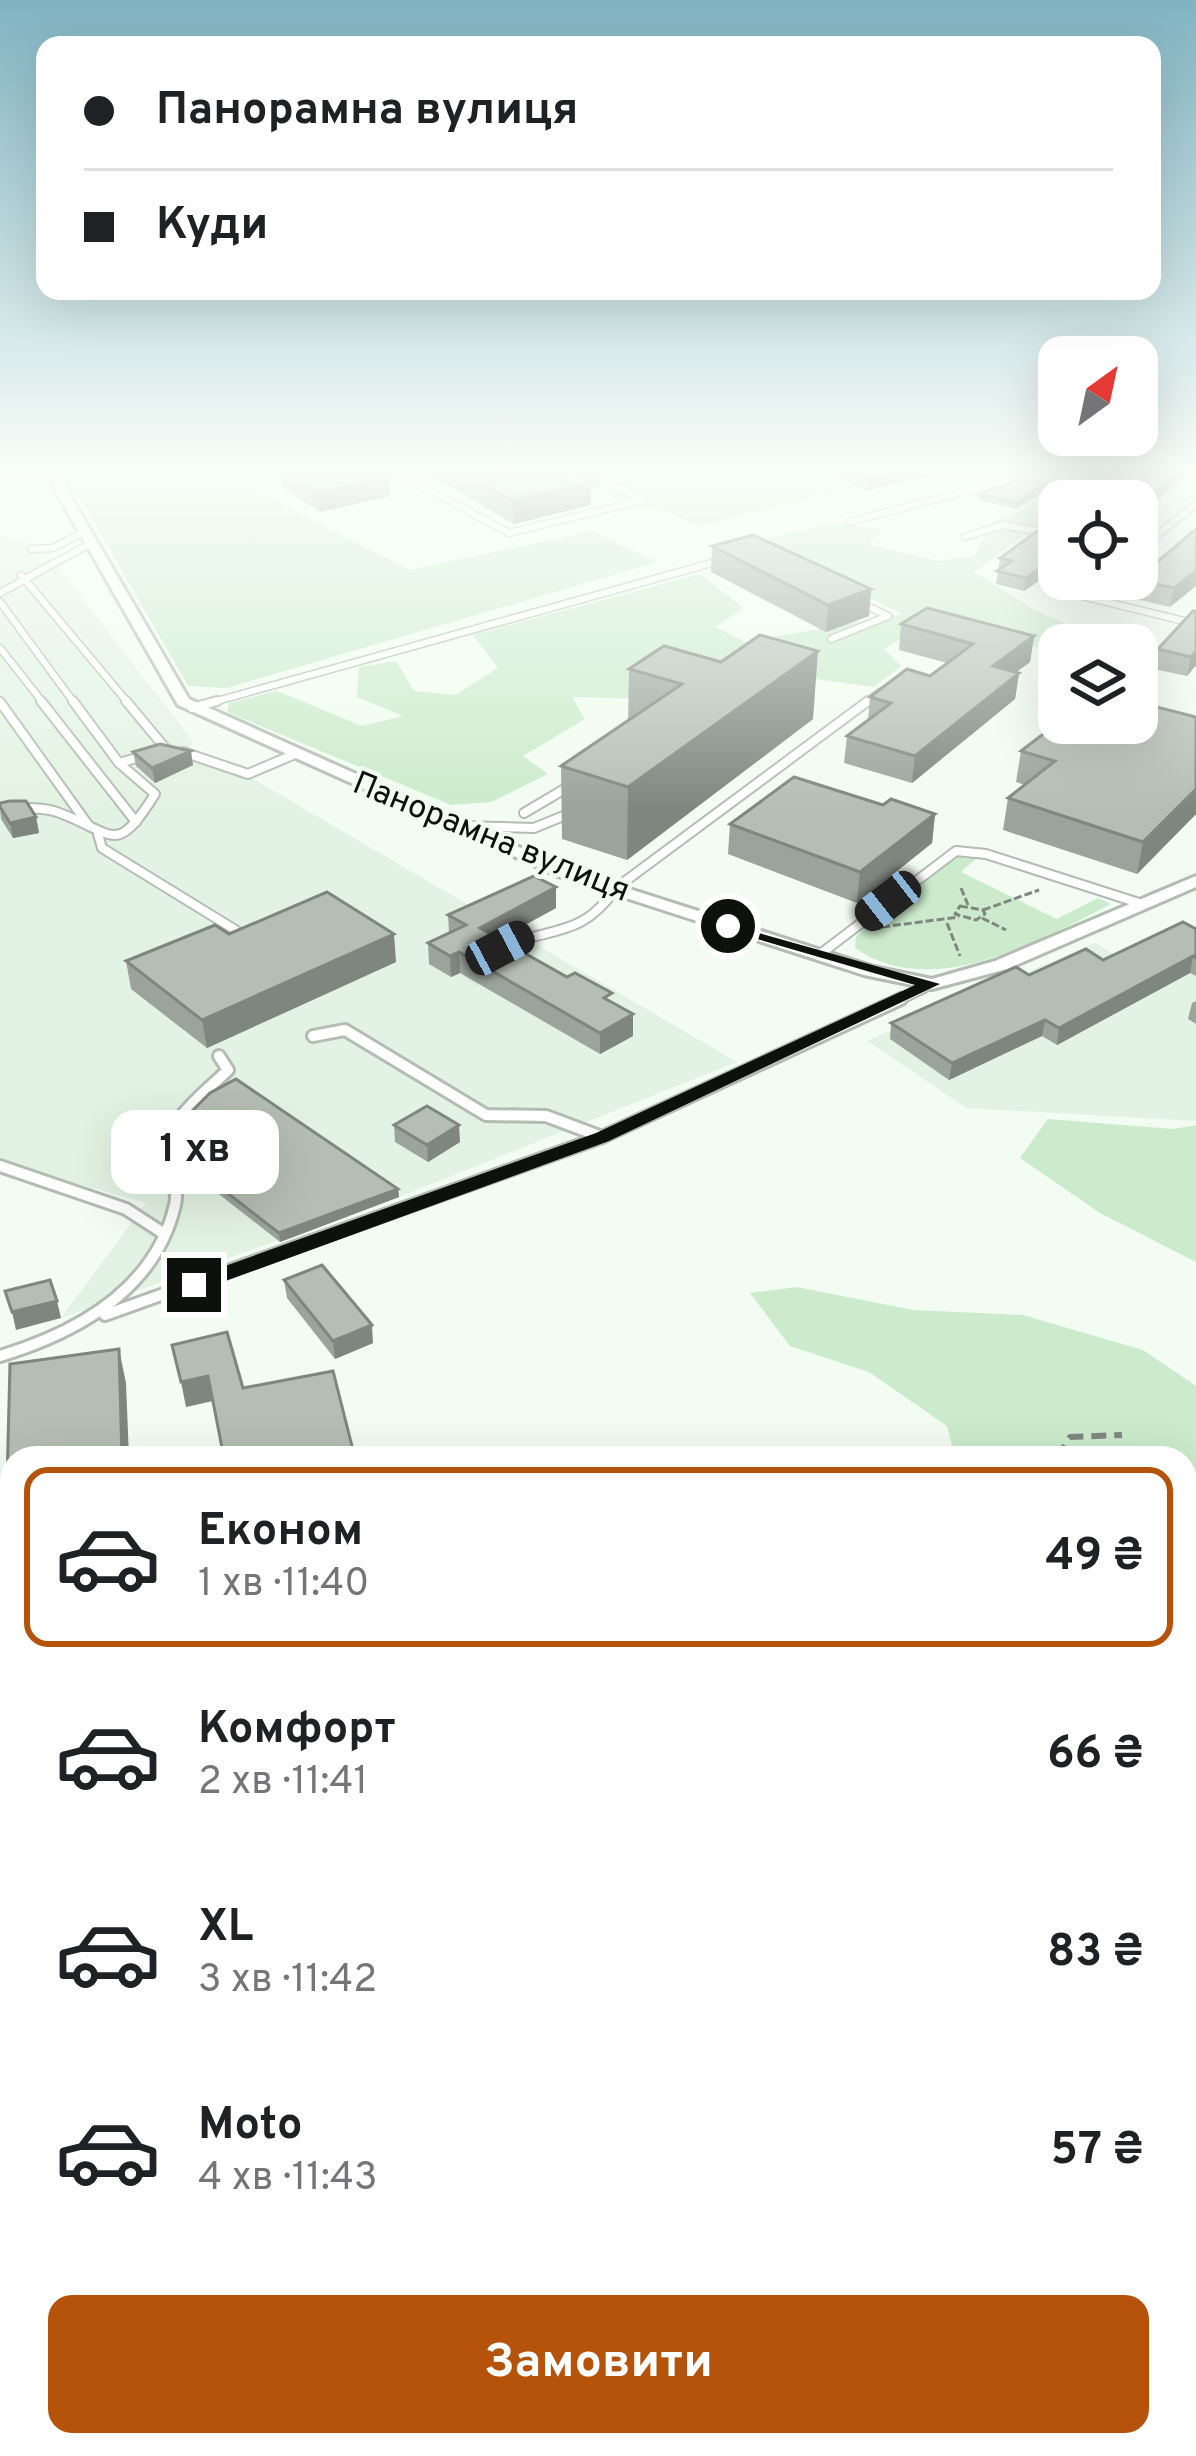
<!DOCTYPE html>
<html lang="uk">
<head>
<meta charset="utf-8">
<style>
	body { margin:0; font-family:Overpass,sans-serif; background:#f2f2f2; color:#202124; height:100vh; display:flex; flex-direction:column; font-size:45px; white-space:nowrap }
	* { box-sizing:border-box; margin:0 }
	p { font-size:39px; color:#757577 }
	.icon { flex:none; width:66px; height:66px; fill:none; stroke:currentColor; stroke-width:2; stroke-linecap:round; stroke-linejoin:round }
	.map { position:relative; flex:1; overflow:hidden }
	.sheet { position:absolute; left:0px; top:1446px; width:1197px; height:1011px; display:flex; flex-direction:column; background:#fff; border-radius:36px 36px 0 0; box-shadow:0 12px 48px #0002 }
	.sheet>* { flex:none }
	.top-card { position:absolute; left:36px; top:36px; width:1125px; height:264px; border-radius:24px; box-shadow:0 12px 48px #0002; display:grid; align-content:center; height:264px; padding:0 48px; background:#fff }
	.needle { width:78px; rotate:33deg }
	.buttons { position:absolute; left:1038px; top:336px; display:grid; gap:24px }
	.buttons a { display:grid; place-items:center; width:120px; height:120px; border-radius:24px; background:#fff; box-shadow:0 12px 48px #0002; font-size:60px }
	.end { position:absolute; width:54px; height:54px; margin:-27px; border:15px solid #0d100d; background:#fff; box-shadow:0 0 0 6px #fff }
	.from { border-radius:50% }
	.bubble { position:absolute; height:84px; border-radius:24px; background:#fff; box-shadow:0 12px 48px #0002; font-size:39px; font-weight:700; line-height:84px; text-align:center }
	.car { position:absolute; width:36px; height:72px; margin:-36px -18px; border-radius:15px; box-shadow:0 0 9px 3px #0007; background:linear-gradient(#222 24%,#8ab4d8 0 40%,#222 0 76%,#8ab4d8 0 86%,#222 0) }
	.top-card b { display:flex; align-items:center; gap:42px; height:114px; font-size:45px }
	.top-card b+b { border-top:3px solid #e0e0e0 }
	.top-card i { width:30px; height:30px; background:#202124 }
	ul { padding:21px 0 0; list-style:none }
	li { display:flex; align-items:center; gap:36px; height:180px; margin:0 24px 18px; padding:0 24px; border:6px solid transparent; border-radius:24px }
	li div { flex:1 }
	li b { display:block; font-size:45px }
	li em { font-style:normal; font-weight:700 }
	li.active { border-color:#b45309 }
	li>.icon { width:108px; height:108px; stroke-width:1.5 }
	.button { display:flex; gap:24px; margin-top:auto; padding:24px 48px }
	.button a { flex:1; height:138px; border-radius:24px; background:#b45309; color:#fff; font-size:48px; font-weight:700; line-height:138px; text-align:center }
	.map>svg:first-child { display:block }
	.built { fill:#e3f3e3 }
	.green { fill:#ccebcc }
	.lines { fill:none; stroke-linecap:round; stroke-linejoin:round }
	.lane-far3-casing { stroke:#b3bcb3; stroke-width:9 }
	.lane-far2-casing { stroke:#b3bcb3; stroke-width:12 }
	.lane-far1-casing { stroke:#b3bcb3; stroke-width:16 }
	.lane-casing { stroke:#b3bcb3; stroke-width:20 }
	.street-casing { stroke:#b3bcb3; stroke-width:6 }
	.path-far2 { stroke:#808780; stroke-width:3; stroke-dasharray:8 3; stroke-linecap:butt }
	.path-far1 { stroke:#808780; stroke-width:6; stroke-dasharray:15 8; stroke-linecap:butt }
	.path { stroke:#808780; stroke-width:8; stroke-dasharray:18 9; stroke-linecap:butt }
	.lane-far3 { stroke:#fff; stroke-width:6 }
	.lane-far2 { stroke:#fff; stroke-width:8 }
	.lane-far1 { stroke:#fff; stroke-width:10 }
	.lane { stroke:#fff; stroke-width:14 }
	.street { fill:#fff; fill-rule:evenodd }
	.wall { fill:#9ca39c }
	.shaded-wall { fill:#7f857f }
	.building { fill:#b5beb5; stroke:#7f857f; stroke-width:3 }
	.route { fill:#0d100d }
	.labels { text-anchor:middle; stroke-width:9; stroke-linejoin:round; paint-order:stroke }
	.far-street-label { font-size:33px; fill:#0d100d; stroke:#f2fcf2 }
</style>
</head>
<body>
<div class="map">
<svg width="1196" height="2456" viewBox="0 0 1196 2456">
	<rect width="100%" height="100%" fill="#f2fcf2"/>
	<g class="built">
		<polygon points="0,536 41,545 194,743 187,748 255,780 737,1062 399,1197 61,1318 146,1203 0,1162"/>
		<polygon points="1196,927 1196,1121 966,1108 867,1041 1095,943 1125,960"/>
		<polygon points="1196,1900 1196,2456 979,2456 987,2445 1185,2445 1185,1928"/>
	</g>
	<g class="green">
		<polygon points="70,467 193,467 201,477 240,467 314,467 252,489 410,570 591,531 657,562 227,688 188,686 67,475"/>
		<polygon points="554,467 936,467 699,526 665,511 638,508"/>
		<polygon points="1081,467 1120,467 1071,501 1059,501 1059,510 974,572 1035,610 1110,645 1059,645 1059,658 1035,647 922,626 884,649 901,666 874,687 809,678 647,699 572,697 585,719 523,756 548,774 491,802 451,805 227,712 229,703 277,691 362,726 403,716 357,697 359,667 396,661 414,691 455,695 498,668 473,635 700,574 744,608 715,627 745,642 902,614 756,541 831,524 884,529 868,544 938,561 975,556 989,524 1031,506 1031,484"/>
		<path d="M957 856 977 858 961 872 1057 919 1098 898 1111 904C1039 941 933 1002 855 948L856 936Z"/>
		<polygon points="1048,1119 1173,1129 1196,1125 1196,1262 1100,1213 1020,1158"/>
		<polygon points="797,1287 913,1310 1023,1315 1143,1350 1196,1386 1196,1725 1185,1718 1185,1458 955,1458 947,1426 869,1372 790,1346 750,1293"/>
		<polygon points="12,1755 12,2445 228,2445 220,2456 0,2456 0,1757"/>
		<polygon points="410,2445 870,2445 860,2456 450,2456"/>
	</g>
	<g class="lines">
		<g class="lane-far3-casing">
			<g id="lane-far3">
				<polyline points="580,467 643,500"/>
				<polyline points="772,467 786,474"/>
				<polyline points="392,470 509,533 643,500"/>
				<polyline points="849,522 1060,467"/>
				<polyline points="965,537 1002,525 1059,535"/>
				<polyline points="31,549 53,548 84,532"/>
				<polyline points="1137,551 1196,504"/>
				<polyline points="21,575 129,704"/>
				<polyline points="1103,579 1082,596 1196,624"/>
				<polyline points="0,593 91,543"/>
				<polyline points="0,602 75,704"/>
				<polyline points="859,602 888,616"/>
				<polyline points="831,639 888,616"/>
				<polyline points="0,648 44,704"/>
				<polyline points="206,704 726,559"/>
				<polyline points="864,704 880,692"/>
			</g>
		</g>
		<g class="lane-far2-casing">
			<g id="lane-far2">
				<polyline points="41,701 136,822"/>
				<polyline points="73,701 119,763"/>
				<polyline points="126,701 166,749"/>
				<polyline points="0,702 89,826"/>
				<polyline points="192,708 217,701"/>
				<polyline points="183,752 248,774 295,754"/>
				<path d="M0 808C18 809 41 806 57 812 115 833 115 858 155 794L119 763 147 755"/>
				<polyline points="524,813 573,784"/>
				<polyline points="463,826 534,828 573,812"/>
				<polyline points="98,834 102,848 237,931"/>
				<path d="M500 948C548 926 581 940 616 888L868 701"/>
				<polyline points="819,955 956,851 986,854 1142,904"/>
				<polyline points="895,1002 932,984"/>
			</g>
		</g>
		<g class="lane-far1-casing">
			<g id="lane-far1">
				<polyline points="313,1036 345,1030 486,1115 546,1116 602,1137"/>
				<polyline points="0,1166 126,1209 163,1233"/>
				<polyline points="105,1315 602,1137 901,999"/>
				<path d="M0 1356C76 1333 155 1290 175 1205 179 1187 170 1176 168 1159 162 1122 205 1093 228 1070L219 1056"/>
			</g>
		</g>
		<g class="lane-casing">
			<g id="lane">
				<polyline points="0,1691 12,1689"/>
				<polyline points="1185,1735 1196,1741"/>
			</g>
		</g>
		<g class="street-casing">
			<polygon id="street" points="58,467 69,467 64,480 71,497 189,699 570,870 874,967 932,979 995,961 1196,876 1196,887 1007,969 932,989 864,975 558,876 178,705 59,497 52,480"/>
		</g>
		<g class="path-far2">
			<polyline points="961,888 968,905"/>
			<polygon points="960,906 983,910 985,914 976,920 955,914"/>
			<polyline points="983,910 1039,890"/>
			<polyline points="982,918 1006,930"/>
			<polyline points="947,923 960,956"/>
			<polyline points="882,927 959,917"/>
		</g>
		<polyline class="path-far1" points="1057,1458 1070,1437 1122,1435"/>
		<polyline class="path" points="1117,2445 1118,2456"/>
		<use href="#lane-far3" class="lane-far3"/>
		<use href="#lane-far2" class="lane-far2"/>
		<use href="#lane-far1" class="lane-far1"/>
		<use href="#lane" class="lane"/>
		<use href="#street" class="street"/>
	</g>
	<g class="wall">
		<polygon points="426,467 633,467 633,472 615,477 600,469 600,486 591,488 591,505 514,524 427,473"/>
		<polygon points="814,467 940,467 940,473 866,491"/>
		<polygon points="280,468 389,477 390,496 320,512 282,487"/>
		<polygon points="1045,484 1044,491 1015,509 978,500 979,494"/>
		<polygon points="1059,514 1059,567 1024,591 996,584 1000,558 1057,527"/>
		<polygon points="1196,529 1170,607 1132,598 1136,580"/>
		<polygon points="712,546 871,589 869,616 826,632 711,572"/>
		<polygon points="1196,611 1196,665 1187,676 1154,669 1158,649"/>
		<polygon points="901,624 1034,636 1030,662 1016,672 1019,673 1015,699 912,783 844,763 847,736 868,720 870,697 930,676 947,663 899,650"/>
		<polygon points="629,669 813,719 627,860 562,839 561,766 628,721"/>
		<polygon points="1196,717 1196,814 1137,874 1003,830 1008,798 1025,785 1016,782 1021,751"/>
		<polygon points="133,752 193,765 155,783 136,766"/>
		<polygon points="0,803 36,817 39,833 13,838 1,819"/>
		<polygon points="883,805 935,814 932,843 857,903 728,854 730,824"/>
		<polygon points="556,908 499,939 633,1014 633,1036 600,1054 460,973 451,977 429,964 428,943 449,933 448,915"/>
		<polygon points="1196,929 1196,976 1190,973 1057,1045 1042,1036 949,1080 890,1039 891,1023 1103,960"/>
		<polygon points="229,934 396,962 207,1048 131,989 126,961"/>
		<polygon points="1196,1001 1196,1024 1188,1019 1192,1003"/>
		<polygon points="394,1125 460,1142 428,1162 395,1142"/>
		<polygon points="177,1154 398,1189 399,1197 280,1242 178,1162"/>
		<polygon points="284,1280 373,1343 335,1359 287,1298"/>
	</g>
	<g class="shaded-wall">
		<polygon points="587,467 600,467 600,486 591,488 591,505 514,524 513,501 569,471"/>
		<polygon points="615,467 633,467 633,472 615,477"/>
		<polygon points="914,467 940,467 940,473 866,491 868,478"/>
		<polygon points="1185,467 1196,468 1137,516 1137,506"/>
		<polygon points="389,477 390,496 320,512 318,493"/>
		<polygon points="1045,484 1044,491 1015,509 1016,503"/>
		<polygon points="1059,555 1059,567 1024,591 1026,578"/>
		<polygon points="1196,571 1196,586 1170,607 1174,588"/>
		<polygon points="871,589 869,616 826,632 828,605"/>
		<polygon points="1034,636 1030,662 989,692 993,666"/>
		<polygon points="818,651 813,719 627,860 628,787"/>
		<polygon points="1196,651 1196,665 1187,676 1191,657"/>
		<polygon points="1019,673 1015,699 912,783 915,756"/>
		<polygon points="191,751 193,765 155,783 152,768"/>
		<polygon points="1196,789 1196,814 1137,874 1143,842"/>
		<polygon points="935,814 932,843 857,903 860,872"/>
		<polygon points="36,817 39,833 13,838 10,823"/>
		<polygon points="556,887 556,908 481,949 480,928"/>
		<polygon points="394,934 396,962 207,1048 202,1020"/>
		<polygon points="459,952 460,973 451,977 450,956"/>
		<polygon points="1193,956 1190,973 1057,1045 1059,1028"/>
		<polygon points="633,1014 633,1036 600,1054 600,1033"/>
		<polygon points="1045,1020 1042,1036 949,1080 952,1063"/>
		<polygon points="459,1125 460,1142 428,1162 427,1145"/>
		<polygon points="398,1189 399,1197 280,1242 279,1233"/>
		<polygon points="57,1301 61,1318 16,1330 12,1312"/>
		<polygon points="372,1325 373,1343 335,1359 333,1341"/>
		<polygon points="119,1349 126,1383 129,1458 122,1458"/>
		<polygon points="208,1376 213,1401 186,1407 181,1382"/>
		<polygon points="12,1630 12,1666 0,1668 0,1632"/>
	</g>
	<g class="building">
		<polygon points="288,467 371,467 389,477 318,493 280,468"/>
		<polygon points="453,467 587,467 569,471 591,483 513,501"/>
		<polygon points="843,467 914,467 868,478"/>
		<polygon points="1119,467 1185,467 1137,506 1137,501 1075,501"/>
		<polygon points="1021,479 1045,484 1016,503 979,494"/>
		<polygon points="1043,527 1059,527 1059,555 1026,578 997,571 1012,561 1000,558"/>
		<polygon points="1196,529 1196,571 1174,588 1136,580"/>
		<polygon points="753,535 871,589 828,605 712,546"/>
		<polygon points="927,608 1034,636 993,666 1019,673 915,756 847,736 891,703 870,697 907,669 930,676 973,644 901,624"/>
		<polygon points="1193,611 1196,611 1196,651 1191,657 1158,649"/>
		<polygon points="760,635 818,651 628,787 561,766 682,684 629,669 664,646 721,662"/>
		<polygon points="1137,702 1196,717 1196,789 1143,842 1008,798 1055,761 1021,751 1059,722 1137,723"/>
		<polygon points="160,744 191,751 152,768 133,752"/>
		<polygon points="794,777 883,805 891,799 935,814 860,872 730,824"/>
		<polygon points="10,801 26,801 36,817 10,823 0,807 0,803"/>
		<polygon points="534,876 556,887 480,928 567,977 575,973 612,993 604,998 633,1014 600,1033 459,952 450,956 428,943 466,925 448,915"/>
		<polygon points="327,892 394,934 202,1020 126,961 215,925 229,934"/>
		<polygon points="1183,922 1196,929 1196,958 1193,956 1059,1028 1045,1020 952,1063 891,1023 1016,967 1029,975 1086,949 1103,960"/>
		<polygon points="236,1079 398,1189 279,1233 177,1154 176,1138 185,1118 210,1093"/>
		<polygon points="427,1106 459,1125 427,1145 394,1125"/>
		<polygon points="322,1265 372,1325 333,1341 284,1280"/>
		<polygon points="50,1280 57,1301 12,1312 5,1291"/>
		<polygon points="227,1332 243,1388 333,1371 355,1458 224,1458 208,1376 181,1382 172,1345"/>
		<polygon points="119,1349 122,1458 12,1458 12,1630 0,1632 0,1484 7,1483 10,1364"/>
	</g>
	<linearGradient id="sky" x2="0" y2="1"><stop stop-color="#80b3c1"/><stop offset="0.58" stop-color="#f9fef9"/><stop offset="1" stop-color="#f9fef9" stop-opacity="0"/></linearGradient>
	<rect width="1196" height="810" fill="url(#sky)"/>
	<polygon class="route" points="723,923 940,984 609,1141 201,1290 186,1290 186,1280 596,1133 915,985 723,929"/>
	<g class="labels">
		<g class="far-street-label">
			<text transform="translate(492 835) rotate(22)" y="12">Панорамна вулиця</text>
		</g>
	</g>
</svg>
<div class="buttons">
<a><svg class="needle" viewBox="-14 -14 28 28"><path d="M0-13l5 13h-10z" fill="#e53935"/><path d="M0 13l5-13h-10z" fill="#757577"/></svg></a>
<a><svg class="icon" aria-label="locate" viewBox="0 0 24 24"><circle cx="12" cy="12" r="6"/><path d="M12 2v4M12 18v4M2 12h4M18 12h4"/></svg></a>
<a><svg class="icon" aria-label="layers" viewBox="0 0 24 24"><path d="M12 4l9 5-9 5-9-5zM3 14l9 5 9-5"/></svg></a>
</div>
<i class="end from" style="left:728px;top:926px"></i>
<i class="end" style="left:194px;top:1285px"></i>
<div class="bubble" style="left:111px;top:1110px;width:168px">1 хв</div>
<i class="car" style="left:888px;top:901px;rotate:232deg"></i>
<i class="car" style="left:500px;top:948px;rotate:62deg"></i>
<div class="top-card">
<b><i class="from"></i>Панорамна вулиця</b>
<b><i></i>Куди</b>
</div>
<section class="sheet">
<ul>
<li class="active"><svg class="icon" aria-label="car" viewBox="0 0 24 24"><path d="M5 17H2v-5l4-1 3-4h7l3 4 3 1v5h-3M9 17h6M6 11h13"/><circle cx="7" cy="17" r="2"/><circle cx="17" cy="17" r="2"/></svg><div><b>Економ</b><p>1 хв · 11:40</p></div><em>49 ₴</em></li>
<li><svg class="icon" aria-label="car" viewBox="0 0 24 24"><path d="M5 17H2v-5l4-1 3-4h7l3 4 3 1v5h-3M9 17h6M6 11h13"/><circle cx="7" cy="17" r="2"/><circle cx="17" cy="17" r="2"/></svg><div><b>Комфорт</b><p>2 хв · 11:41</p></div><em>66 ₴</em></li>
<li><svg class="icon" aria-label="car" viewBox="0 0 24 24"><path d="M5 17H2v-5l4-1 3-4h7l3 4 3 1v5h-3M9 17h6M6 11h13"/><circle cx="7" cy="17" r="2"/><circle cx="17" cy="17" r="2"/></svg><div><b>XL</b><p>3 хв · 11:42</p></div><em>83 ₴</em></li>
<li><svg class="icon" aria-label="car" viewBox="0 0 24 24"><path d="M5 17H2v-5l4-1 3-4h7l3 4 3 1v5h-3M9 17h6M6 11h13"/><circle cx="7" cy="17" r="2"/><circle cx="17" cy="17" r="2"/></svg><div><b>Moto</b><p>4 хв · 11:43</p></div><em>57 ₴</em></li>
</ul>
<div class="button"><a>Замовити</a></div>
</section>
</div>
</body>
</html>
